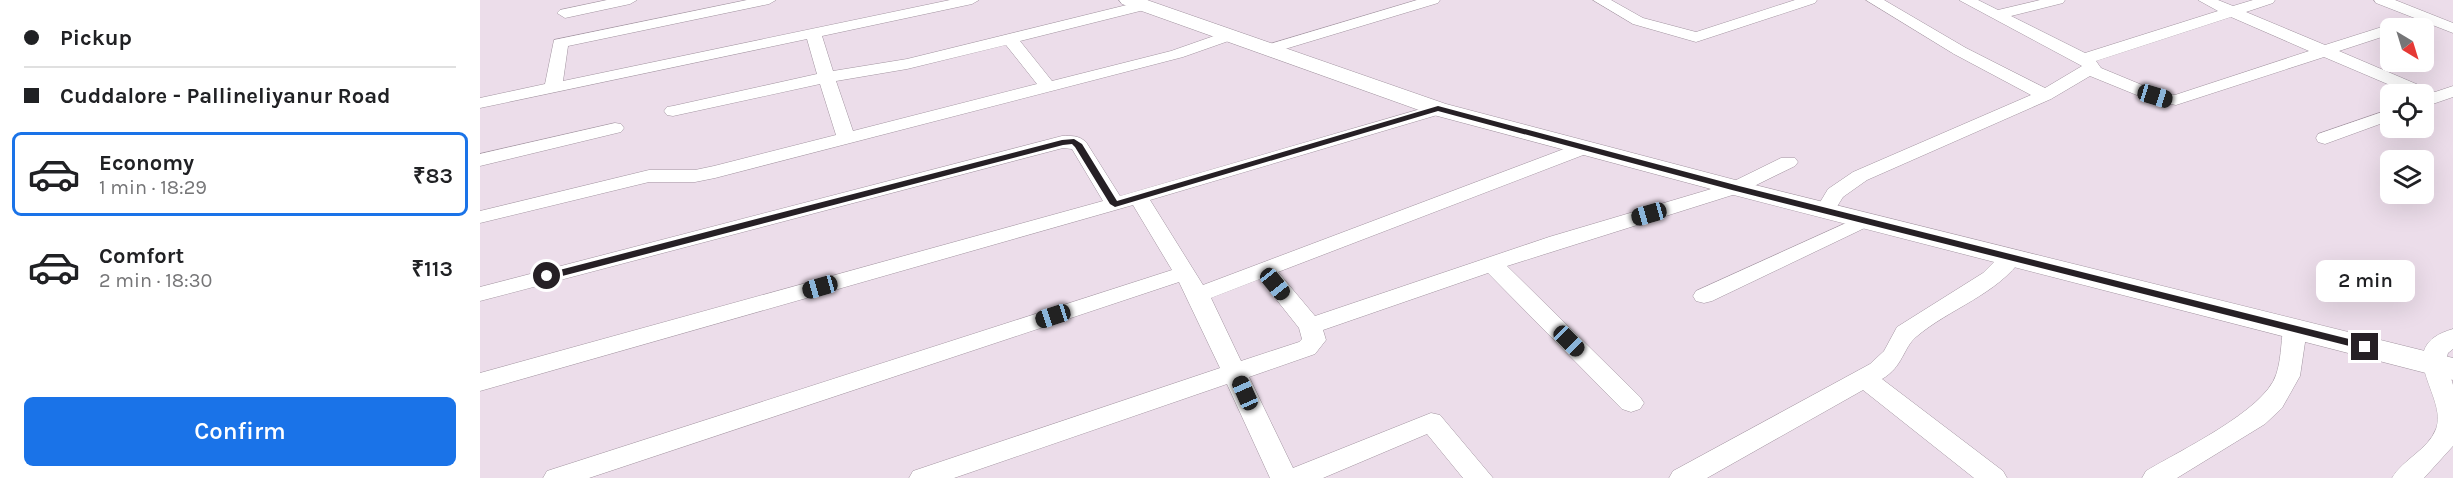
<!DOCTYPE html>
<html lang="en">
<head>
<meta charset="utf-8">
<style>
	body { margin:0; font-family:Karla,sans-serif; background:#f6f6f6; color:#202124; height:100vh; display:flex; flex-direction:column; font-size:22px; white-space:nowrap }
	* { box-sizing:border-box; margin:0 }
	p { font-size:20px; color:#757577 }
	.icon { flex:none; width:33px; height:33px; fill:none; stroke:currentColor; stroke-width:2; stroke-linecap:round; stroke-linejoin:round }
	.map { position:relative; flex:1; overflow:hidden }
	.panel { display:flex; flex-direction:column; background:#fff; width:480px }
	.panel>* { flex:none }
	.top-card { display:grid; align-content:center; height:132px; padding:0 24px; background:#fff }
	.needle { width:39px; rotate:142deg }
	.buttons { position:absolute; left:1900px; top:18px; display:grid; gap:12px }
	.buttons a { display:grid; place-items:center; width:54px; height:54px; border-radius:9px; background:#fff; box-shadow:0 6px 24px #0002; font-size:30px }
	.end { position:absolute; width:27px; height:27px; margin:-14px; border:8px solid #262025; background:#fff; box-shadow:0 0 0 3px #fff }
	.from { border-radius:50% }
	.bubble { position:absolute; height:42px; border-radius:9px; background:#fff; box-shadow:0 6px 24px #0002; font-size:20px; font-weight:600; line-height:42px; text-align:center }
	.car { position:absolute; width:18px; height:36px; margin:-18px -9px; border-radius:8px; box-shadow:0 0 4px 2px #0007; background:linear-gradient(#222 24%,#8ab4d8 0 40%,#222 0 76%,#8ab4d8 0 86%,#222 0) }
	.top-card b { display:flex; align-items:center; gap:21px; height:57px; font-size:22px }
	.top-card b+b { border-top:2px solid #e0e0e0 }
	.top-card i { width:15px; height:15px; background:#202124 }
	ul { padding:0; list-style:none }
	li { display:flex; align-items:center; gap:18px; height:84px; margin:0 12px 9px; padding:0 12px; border:3px solid transparent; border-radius:9px }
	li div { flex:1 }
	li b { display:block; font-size:22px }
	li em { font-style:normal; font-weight:600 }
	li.selected { border-color:#1a73e8 }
	li>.icon { width:54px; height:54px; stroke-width:1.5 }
	.action { display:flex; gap:12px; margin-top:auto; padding:12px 24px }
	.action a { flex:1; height:69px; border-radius:9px; background:#1a73e8; color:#fff; font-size:24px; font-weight:600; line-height:69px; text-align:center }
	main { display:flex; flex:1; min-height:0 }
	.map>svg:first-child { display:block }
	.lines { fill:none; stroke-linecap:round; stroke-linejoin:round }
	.minor-casing { stroke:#a294a0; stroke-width:1 }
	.major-casing { stroke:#a294a0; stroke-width:1 }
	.minor { fill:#fff; fill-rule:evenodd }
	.major { fill:#fff; fill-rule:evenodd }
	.route { fill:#262025 }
</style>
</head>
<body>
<main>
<section class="panel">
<div class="top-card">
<b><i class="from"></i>Pickup</b>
<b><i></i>Cuddalore - Pallineliyanur Road</b>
</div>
<ul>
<li class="selected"><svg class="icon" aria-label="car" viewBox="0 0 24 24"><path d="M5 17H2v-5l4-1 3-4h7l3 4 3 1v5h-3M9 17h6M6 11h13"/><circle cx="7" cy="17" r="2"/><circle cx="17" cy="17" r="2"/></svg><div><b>Economy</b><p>1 min · 18:29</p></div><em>₹83</em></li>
<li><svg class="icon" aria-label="car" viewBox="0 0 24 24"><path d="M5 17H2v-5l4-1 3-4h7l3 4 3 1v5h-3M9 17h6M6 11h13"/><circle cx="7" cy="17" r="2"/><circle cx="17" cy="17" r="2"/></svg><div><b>Comfort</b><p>2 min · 18:30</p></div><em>₹113</em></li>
</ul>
<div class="action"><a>Confirm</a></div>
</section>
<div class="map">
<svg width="1973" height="478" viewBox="0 0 1973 478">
	<rect width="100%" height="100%" fill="#ecddea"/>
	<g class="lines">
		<g class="minor-casing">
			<g id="minor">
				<polygon points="127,0 157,0 150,4 85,18 77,13 80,10"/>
				<path d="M267 0H296L289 4 88 46 83 81 470 0H499L492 4 342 36 353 71 427 59 667 0 675 5 672 8 540 41 572 81 691 51 751 30 759 35 757 38 703 57 235 178 215 182H169L0 223V211L169 170H215L234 166 356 135 340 84 193 116 187 115 184 111 187 107 193 106 337 74 327 39 0 108V98L65 84 74 40ZM526 45 557 84 373 131 356 81 427 69Z"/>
				<polygon points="937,0 960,0 958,3 795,52 789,54 781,49 783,46"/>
				<polygon points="1113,0 1131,0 1163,18 1216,32 1315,0 1337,0 1335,3 1216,42 1153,24"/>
				<path d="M1386 0H1404L1486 48 1565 88 1602 66 1479 0H1498L1518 10 1560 0H1585L1583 3 1531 16 1605 53 1738 11 1718 0H1738L1753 6 1773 0H1795L1793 3 1766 12 1845 45 1905 26H1917L1918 28H1911V34L1859 51 1955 92 1973 86V97L1944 107V94H1931L1844 57 1696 105 1669 100 1610 76 1571 99 1387 180 1363 197 1353 213H1339L1336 209 1348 189 1373 172 1551 95 1474 54ZM1751 17 1829 51 1695 95 1679 92 1621 68 1616 61Z"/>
				<polygon points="1894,0 1915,0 1973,23 1973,33 1896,3"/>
				<path d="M958 104 964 105 967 109 964 113 670 200 723 285 1097 144H1111L1113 148 1111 152 798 272 835 316 1069 237 1248 184 1301 158H1315L1318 162 1315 166 1262 192 1027 266 1160 397 1164 403 1160 409 1151 412 1142 409 1008 273 843 330 846 340 835 354 769 377 813 468 951 413 960 415 1013 478H983L947 434 843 478H790L747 384 474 478H429L433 471 740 368 699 282 109 478H63L67 471 692 270 653 205 0 391V373L623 201 592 149 583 148 0 301V287L582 136C592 136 598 135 606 142L640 196ZM780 279 819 328 822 339 819 342 761 361 731 298Z"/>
				<polygon points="1911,109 1911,120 1845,144 1838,142 1836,138 1838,134"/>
				<polygon points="135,123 141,124 144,128 141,132 0,166 0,154"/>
				<polygon points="1386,214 1393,216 1396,220 1393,224 1232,301 1224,303 1216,301 1213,296 1216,291"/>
				<path d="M1532 250 1540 252 1543 257C1517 295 1470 308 1436 337 1423 348 1423 367 1402 379L1523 471 1527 478H1494L1383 390 1227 478H1189L1193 471 1390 364 1404 351 1417 327 1503 273 1524 252Z"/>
				<path d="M1815 321 1823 324 1827 329 1820 376 1802 408 1785 424 1697 478H1662L1666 471C1699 451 1784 411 1796 375 1801 361 1801 344 1803 329L1807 324Z"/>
				<path d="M1973 329V349L1968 353 1966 360 1973 385V446L1944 478H1912C1923 459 1948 450 1956 429 1969 397 1909 347 1973 329Z"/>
			</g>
		</g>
		<g class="major-casing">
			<polygon id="major" points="639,0 667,0 966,104 1263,182 1973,358 1973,380 1246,193 950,114 642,4"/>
		</g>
		<use href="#minor" class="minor"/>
		<use href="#major" class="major"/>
	</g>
	<polygon class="route" points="958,106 1259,186 1885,343 1890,347 1885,350 1252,190 958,111 635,207 630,204 595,147 592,144 583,145 67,280 62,276 64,274 582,140 594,139 602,144 637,201"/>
</svg>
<div class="buttons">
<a><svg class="needle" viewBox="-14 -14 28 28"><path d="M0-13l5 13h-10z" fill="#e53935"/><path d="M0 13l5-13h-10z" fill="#757577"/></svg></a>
<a><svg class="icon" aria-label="locate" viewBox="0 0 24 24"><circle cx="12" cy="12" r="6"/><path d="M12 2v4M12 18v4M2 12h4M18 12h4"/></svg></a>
<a><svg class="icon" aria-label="layers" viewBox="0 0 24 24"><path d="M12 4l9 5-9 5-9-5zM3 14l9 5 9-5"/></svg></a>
</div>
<i class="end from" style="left:67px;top:276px"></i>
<i class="end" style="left:1885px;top:347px"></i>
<div class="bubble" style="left:1836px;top:260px;width:99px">2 min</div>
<i class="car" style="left:1675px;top:96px;rotate:107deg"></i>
<i class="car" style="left:1169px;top:214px;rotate:254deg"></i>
<i class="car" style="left:795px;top:284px;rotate:141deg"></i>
<i class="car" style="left:340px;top:287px;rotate:254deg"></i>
<i class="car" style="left:573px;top:316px;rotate:252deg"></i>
<i class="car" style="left:1089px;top:341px;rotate:135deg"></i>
<i class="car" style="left:765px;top:393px;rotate:336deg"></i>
</div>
</main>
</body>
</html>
